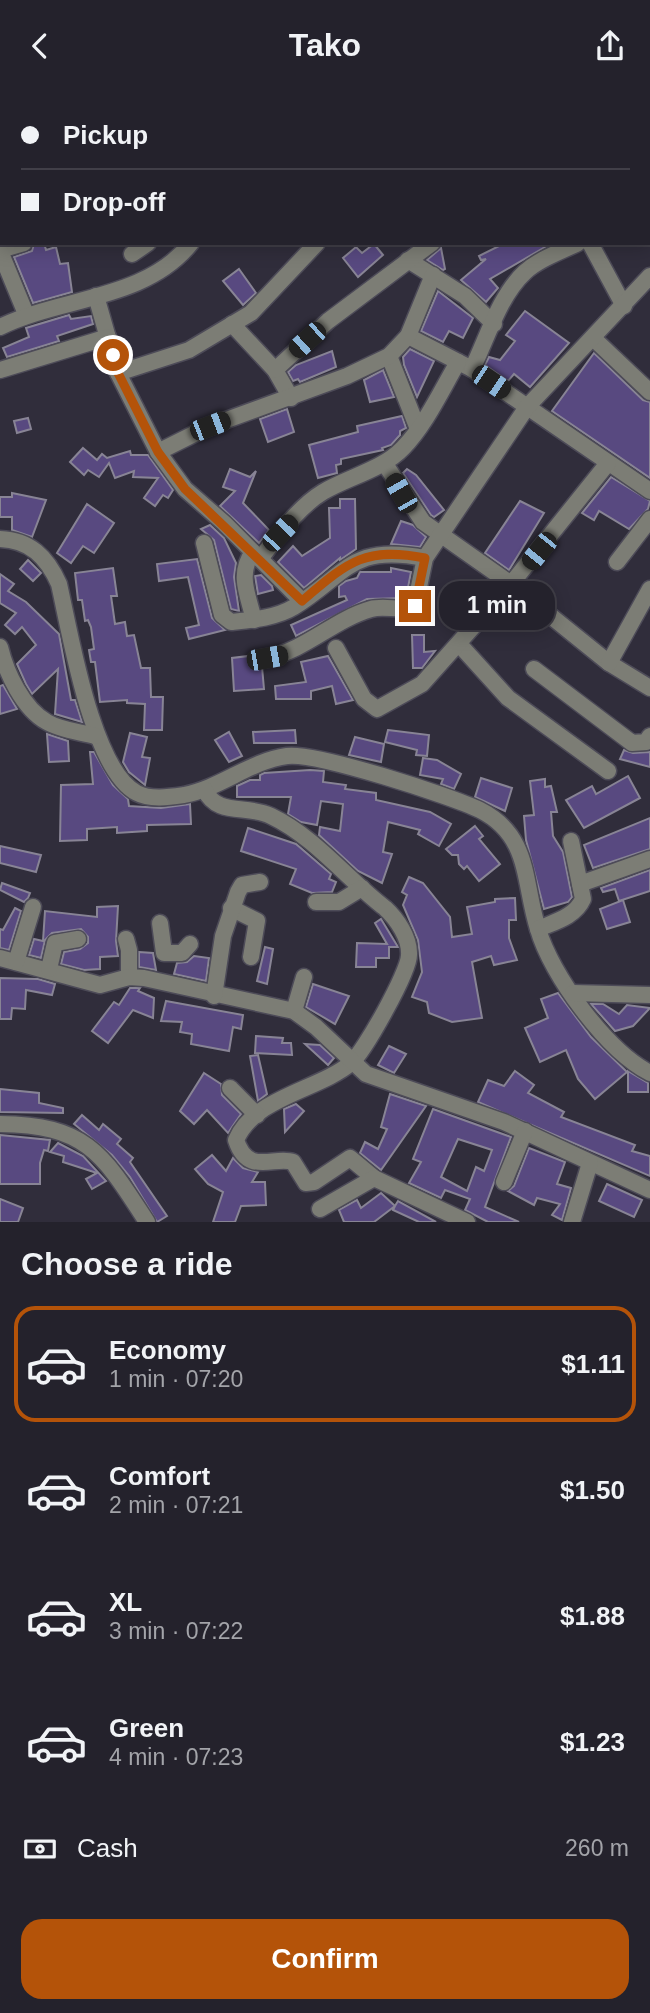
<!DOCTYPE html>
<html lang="en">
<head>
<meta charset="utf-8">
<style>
	body { margin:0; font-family:Helvetica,sans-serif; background:#2c2a34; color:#f1f3f6; height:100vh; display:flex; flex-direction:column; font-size:26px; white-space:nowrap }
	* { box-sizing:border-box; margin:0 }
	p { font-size:23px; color:#a3a4a9 }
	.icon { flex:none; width:38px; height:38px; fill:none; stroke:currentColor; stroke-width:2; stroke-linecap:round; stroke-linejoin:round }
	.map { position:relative; height:1131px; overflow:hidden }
	.details { display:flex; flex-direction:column; background:#24222c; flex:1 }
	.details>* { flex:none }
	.top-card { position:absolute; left:0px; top:0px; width:651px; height:154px; box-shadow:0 4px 18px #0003,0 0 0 2px #413f48; display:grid; align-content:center; height:154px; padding:0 21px; background:#24222c }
	.end { position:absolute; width:32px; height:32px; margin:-16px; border:9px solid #b45309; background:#fff; box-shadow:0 0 0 4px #fff }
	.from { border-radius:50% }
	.bubble { position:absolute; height:49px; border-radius:21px; background:#24222c; box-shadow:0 4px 18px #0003,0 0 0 2px #413f48; font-size:23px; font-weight:600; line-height:49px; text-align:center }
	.car { position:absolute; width:21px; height:42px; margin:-21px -10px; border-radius:9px; box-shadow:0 0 5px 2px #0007; background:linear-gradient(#222 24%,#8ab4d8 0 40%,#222 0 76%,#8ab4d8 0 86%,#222 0) }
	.top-card b { display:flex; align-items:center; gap:24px; height:66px; font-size:26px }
	.top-card b+b { border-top:2px solid #413f48 }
	.top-card i { width:18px; height:18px; background:#f1f3f6 }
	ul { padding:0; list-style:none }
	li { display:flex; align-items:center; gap:21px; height:116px; margin:0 14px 10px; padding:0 7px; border:4px solid transparent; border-radius:21px }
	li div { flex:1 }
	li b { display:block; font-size:26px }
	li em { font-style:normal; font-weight:600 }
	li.selected { border-color:#b45309 }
	li>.icon { width:63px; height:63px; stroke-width:1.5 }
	h2 { padding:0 21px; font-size:32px; line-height:84px }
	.pay { display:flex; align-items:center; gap:18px; height:77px; padding:0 21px; font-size:26px }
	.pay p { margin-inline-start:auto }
	.cta { display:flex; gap:14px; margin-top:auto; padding:14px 21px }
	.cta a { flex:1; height:80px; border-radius:21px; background:#b45309; color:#fff; font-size:28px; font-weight:600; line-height:80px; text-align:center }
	header { display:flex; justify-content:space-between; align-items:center; height:91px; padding:0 21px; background:#24222c; font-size:32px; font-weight:600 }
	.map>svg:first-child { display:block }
	.building { fill:#584980; stroke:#888495; stroke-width:2; fill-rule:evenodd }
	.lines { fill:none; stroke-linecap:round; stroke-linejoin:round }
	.minor-casing { stroke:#4d4b58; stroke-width:19 }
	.minor { stroke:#7c7d75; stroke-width:16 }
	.route { stroke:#b45309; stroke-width:9 }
</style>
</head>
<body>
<header><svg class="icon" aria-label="back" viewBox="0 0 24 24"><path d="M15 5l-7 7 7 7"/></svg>Tako<svg class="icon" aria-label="share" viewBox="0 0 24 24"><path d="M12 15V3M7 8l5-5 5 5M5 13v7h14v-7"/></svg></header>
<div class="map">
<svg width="650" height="1131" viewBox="0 0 650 1131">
	<rect width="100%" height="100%" fill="#302d3b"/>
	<g class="building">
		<polygon points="44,152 46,159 56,156 60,173 68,172 72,201 33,212 14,166 32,160 34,153"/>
		<polygon points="505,152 552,152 490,188 498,197 486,211 461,189 486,168 481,169 479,165"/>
		<polygon points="374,153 383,164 358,186 343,167 356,156 362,162"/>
		<polygon points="441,157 445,178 443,179 427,169"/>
		<polygon points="239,178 256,202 243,214 223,190"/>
		<polygon points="438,200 473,227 463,247 449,240 443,251 421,240"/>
		<polygon points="525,220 569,252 530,296 514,283 508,290 485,274 489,266 500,269 515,250 506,244"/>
		<polygon points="69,224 71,228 91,225 93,233 57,245 59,250 7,266 3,257 29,246 26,237"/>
		<polygon points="410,258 434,270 417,306 404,274 403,266"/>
		<polygon points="332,260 336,276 300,291 298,288 293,290 288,281 296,274"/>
		<polygon points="594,262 643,309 650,311 650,387 552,320"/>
		<polygon points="383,279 394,306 370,311 364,289"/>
		<polygon points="287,318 294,341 268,351 260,328"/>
		<polygon points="402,325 406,337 400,340 400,344 391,354 382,357 383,359 341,368 341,373 336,374 337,382 318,387 309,354 358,341 357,335"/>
		<polygon points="28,327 31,338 17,342 14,330"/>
		<polygon points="83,357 97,369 102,363 107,367 130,360 131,364 148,364 173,399 168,407 163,404 155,415 144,407 158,387 133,386 134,380 115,387 109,372 99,386 88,379 84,384 70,371"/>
		<polygon points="230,378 250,386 256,380 243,412 269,439 259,452 220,415 235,400 223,396"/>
		<polygon points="407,378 416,384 444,419 434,426 431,424 403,382"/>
		<polygon points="611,386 650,410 648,418 629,438 599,420 594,429 582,422"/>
		<polygon points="12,402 46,409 32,446 12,439 12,426 0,426 0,406 12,406"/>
		<polygon points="340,408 355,408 356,458 340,469 340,467 304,497 278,471 293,455 302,465 330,447 329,417 340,417"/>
		<polygon points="520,410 544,422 509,479 485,462"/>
		<polygon points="87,413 114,432 94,462 83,455 71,472 57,462"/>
		<polygon points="401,430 413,434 426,446 420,456 391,453"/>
		<polygon points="210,434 224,447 236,472 234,486 239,520 231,518 214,449 201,438"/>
		<polygon points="197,468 212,527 225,539 189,548 186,537 199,534 188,486 159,490 157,473"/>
		<polygon points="28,469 41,482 33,490 20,478"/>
		<polygon points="113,477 117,505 111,505 115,533 125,531 127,545 134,544 141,577 150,577 151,606 163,606 162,639 144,639 145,613 127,612 127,609 100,611 95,571 91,571 89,559 94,558 91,536 88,529 85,530 82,509 78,509 75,482"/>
		<polygon points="391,477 411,481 406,507 367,508 296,545 291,534 347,509 345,505 339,506 339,495 346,490 357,487 360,481 391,481"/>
		<polygon points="0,483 14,493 8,500 26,511 59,543 71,609 75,609 82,631 55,623 58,578 32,603 26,593 17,573 36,554 22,536 15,543 5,534 16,522 0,512"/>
		<polygon points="261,484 272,495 273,499 258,503 255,485"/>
		<polygon points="412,544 424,544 424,561 435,560 422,577 413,577"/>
		<polygon points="257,564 262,576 264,598 234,600 232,567"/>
		<polygon points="328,565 353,609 336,613 332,595 311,600 311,608 276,608 275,595 306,591 301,571"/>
		<polygon points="3,594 17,618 0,623 0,595"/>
		<polygon points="295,639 296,652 254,652 253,641"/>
		<polygon points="388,639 429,644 427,665 416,664 417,659 385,651"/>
		<polygon points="229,641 242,665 229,671 215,649"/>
		<polygon points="130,642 147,646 142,666 150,667 145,694 129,681 123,671"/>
		<polygon points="47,643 68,650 69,670 49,671"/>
		<polygon points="355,646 384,653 381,671 349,664"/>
		<polygon points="624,659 633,662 650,661 650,676 620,668"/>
		<polygon points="90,661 94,661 113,694 128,708 129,715 161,717 190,713 191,733 147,734 147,740 117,742 117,736 87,738 87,749 60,750 61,694 93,693"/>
		<polygon points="423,667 437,669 461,683 454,698 441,693 443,688 420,684"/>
		<polygon points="310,679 324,680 323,691 346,694 345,698 376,702 376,709 430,721 451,733 439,755 418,743 420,739 388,731 383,761 392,763 382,792 358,780 319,744 320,736 340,740 343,713 321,710 317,734 301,731 288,723 291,706 237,706 237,695 250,689 260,689 260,684 264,682"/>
		<polygon points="628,685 640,707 584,737 566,709 592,695 596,703"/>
		<polygon points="481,687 512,697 505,720 475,706"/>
		<polygon points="545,688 545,696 551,695 557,721 551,721 553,745 563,761 572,806 568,811 544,818 526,749 524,725 534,724 530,690"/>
		<polygon points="650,727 650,758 593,777 584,754"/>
		<polygon points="475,735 483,745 479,748 500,773 479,790 467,775 464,778 459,773 458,764 452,764 446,758"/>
		<polygon points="248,737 296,753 331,783 329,788 336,791 332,801 312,802 290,793 296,778 241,760"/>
		<polygon points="0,755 41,764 36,781 0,772"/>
		<polygon points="650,779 650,800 619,810 615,798 603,801 601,797"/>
		<polygon points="409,786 423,792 450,826 452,846 472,843 467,816 495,811 495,808 515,807 516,829 509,829 509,847 517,869 494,874 491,865 472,871 482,927 452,931 429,922 427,911 412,906 422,881 418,849 403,814 407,804 402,801"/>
		<polygon points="2,792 30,802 28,807 24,811 0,799"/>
		<polygon points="623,809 630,831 607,838 600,818"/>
		<polygon points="118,815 116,850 118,865 100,866 100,878 84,879 61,873 64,861 80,858 88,852 88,846 81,838 52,842 45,849 41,867 29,864 34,848 43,850 45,820 97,826 97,816"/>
		<polygon points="15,817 21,820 9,859 0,857 0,838 3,839"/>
		<polygon points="381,828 398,856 389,856 389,867 376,867 376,876 356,876 357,852 387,853 375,832"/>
		<polygon points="265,856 273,858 267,893 257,890"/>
		<polygon points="139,861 153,862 156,879 139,876"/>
		<polygon points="194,865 209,867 206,890 174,883 177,872 187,871"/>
		<polygon points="0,887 38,888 55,893 52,904 26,899 25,918 12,917 11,928 0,928"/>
		<polygon points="313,893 349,905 335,933 306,916"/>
		<polygon points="130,897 140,897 138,900 154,907 153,927 133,919 108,952 92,940 114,911 119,914"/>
		<polygon points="558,902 591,946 627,981 595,1008 578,988 566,959 540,971 525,937 548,927 541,908"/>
		<polygon points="166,910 243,924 241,938 233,936 229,960 191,953 192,943 180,941 182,931 161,930"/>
		<polygon points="591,913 603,913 619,923 627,914 650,917 633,935 615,940"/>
		<polygon points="256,945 283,947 282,952 291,952 292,964 255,962"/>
		<polygon points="305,953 320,954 334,967 328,974"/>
		<polygon points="389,955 406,963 394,982 378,974"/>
		<polygon points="258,964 267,1003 258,1010 250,965"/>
		<polygon points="515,980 534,994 528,1002 564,1021 561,1026 635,1054 632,1060 650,1065 650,1085 478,1011 488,989 504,995"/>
		<polygon points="628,980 648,992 648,1001 628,1001"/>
		<polygon points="204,982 221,993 222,1004 241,1023 228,1042 207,1019 194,1033 180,1020"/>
		<polygon points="0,998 39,1002 39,1012 63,1017 63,1022 0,1021"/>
		<polygon points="390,1003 426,1015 381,1079 360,1062 365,1051 378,1058 387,1038 381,1036"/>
		<polygon points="296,1013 304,1020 285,1041 284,1018"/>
		<path d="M433 1018 511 1046 485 1116 519 1131H488L465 1119 470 1108 445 1099 441 1107 409 1092 421 1071 413 1068ZM458 1048 492 1059 484 1080 476 1076 467 1100 441 1086Z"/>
		<polygon points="82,1024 99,1039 103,1033 121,1048 117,1053 133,1067 130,1071 167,1125 157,1131 130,1086 112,1064 74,1033"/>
		<polygon points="0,1044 50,1049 48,1060 44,1059 40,1072 40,1093 0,1093"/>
		<polygon points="58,1052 83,1065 106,1090 92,1098 86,1088 97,1082 63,1071 64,1065 50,1061"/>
		<polygon points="529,1057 565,1071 557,1093 571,1097 562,1129 552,1124 560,1113 537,1107 534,1114 508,1100 514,1095"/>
		<polygon points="212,1064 226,1080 233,1067 243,1077 258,1081 252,1091 265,1091 266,1114 241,1115 235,1131 213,1131 223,1101 208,1093 195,1078"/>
		<polygon points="607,1093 642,1109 634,1126 599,1110"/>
		<polygon points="381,1102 395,1115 398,1110 436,1131 419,1131 393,1119 395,1115 374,1131 344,1131 339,1119 357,1109 361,1117"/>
		<polygon points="0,1108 23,1117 18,1131 0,1131"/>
	</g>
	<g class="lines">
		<g class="minor-casing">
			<g id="minor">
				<polyline points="95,0 96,2"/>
				<polyline points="433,0 435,2"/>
				<polyline points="571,0 573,2"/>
				<polyline points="49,2 51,0"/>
				<polyline points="182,2 185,0"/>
				<polyline points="370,2 372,0"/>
				<polyline points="606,2 607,0"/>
				<polyline points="0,30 2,29"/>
				<polyline points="649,71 650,70"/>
				<polyline points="0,76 2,75"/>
				<polyline points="590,152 624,215"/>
				<polyline points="0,159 24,152"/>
				<polyline points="0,160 26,223"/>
				<polyline points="132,163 148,152"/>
				<polyline points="408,169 465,205 494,233"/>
				<polyline points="96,205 118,282 158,361 185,398 224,432 302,510"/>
				<polyline points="232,233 275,279 291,307"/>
				<path d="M0 236C61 206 146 209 191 152"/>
				<polyline points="408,245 472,278 650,400"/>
				<polyline points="593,247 650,301"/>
				<polyline points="389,265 418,338"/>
				<path d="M472 278C487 248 499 205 525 181 539 168 560 161 578 152"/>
				<polyline points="0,279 108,246"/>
				<polyline points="275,279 328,230 432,152"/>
				<polyline points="118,282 189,259 251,222 317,152"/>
				<polyline points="158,361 210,335 347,285 389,265 408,245 433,184"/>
				<polyline points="385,373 423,431 511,493 609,572 650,597"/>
				<path d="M0 448C30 449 47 466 59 493 70 541 92 679 137 702 150 709 170 706 184 704 221 697 250 670 287 665 316 661 451 705 480 719 531 745 523 791 538 838 551 884 607 960 650 982"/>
				<path d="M204 452 222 524 231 531C251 529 276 527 294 516 349 481 351 453 425 467"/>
				<path d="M253 461C237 483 248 504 254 529"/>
				<path d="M260 468C278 445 298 416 323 401 348 386 382 379 403 357 426 333 441 300 458 271"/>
				<polyline points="617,471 650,428"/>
				<polyline points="459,553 508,607 608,680"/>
				<path d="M0 556C6 581 23 618 47 631 60 639 81 641 95 645"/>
				<polyline points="336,557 364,608 377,618 422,593 511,493 608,372"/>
				<path d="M267 567C306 559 333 529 371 518 385 514 402 521 415 515L425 467 527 316 650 185"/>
				<polyline points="609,572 650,498"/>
				<polyline points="534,578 632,652 646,651 650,645"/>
				<path d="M205 699C217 726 247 713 271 725 315 746 347 788 385 817 397 828 410 847 409 864 409 881 364 961 351 972 319 999 254 1006 236 1049 248 1086 275 1064 293 1071L306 1092 314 1091 350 1067 374 1087"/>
				<polyline points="580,793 650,768"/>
				<polyline points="316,811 339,811 362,797"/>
				<polyline points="231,817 257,830 251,866"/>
				<polyline points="160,832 164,862 182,862 190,853"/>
				<path d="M538 838C554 831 575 826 583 808L571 750"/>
				<polyline points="126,848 129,859 129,886"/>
				<polyline points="0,867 100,894 129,886 144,887 294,920 316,936 366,983 504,1031 650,1099"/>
				<polyline points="16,871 33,816"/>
				<polyline points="49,878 55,852 78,848"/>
				<polyline points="573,902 650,904"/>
				<polyline points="214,905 223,845 238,801 242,794 260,791"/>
				<polyline points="294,920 304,886"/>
				<polyline points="230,997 257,1024"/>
				<path d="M0 1033C87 1034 103 1063 147 1131"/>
				<polyline points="504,1091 525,1040"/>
				<polyline points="320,1118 374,1087 467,1131"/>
				<polyline points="572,1131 590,1072"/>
			</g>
		</g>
		<use href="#minor" class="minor"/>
	</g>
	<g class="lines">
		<path class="route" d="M113 264 118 282 158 361 185 398 302 510C347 472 364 455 425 467L415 515"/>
	</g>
</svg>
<i class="end from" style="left:113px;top:264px"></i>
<i class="end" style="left:415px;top:515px"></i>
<div class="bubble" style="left:439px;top:490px;width:116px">1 min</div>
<i class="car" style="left:307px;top:249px;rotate:228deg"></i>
<i class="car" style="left:491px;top:291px;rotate:124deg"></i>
<i class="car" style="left:210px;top:335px;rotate:69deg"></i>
<i class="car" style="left:401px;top:402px;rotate:330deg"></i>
<i class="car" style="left:280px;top:442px;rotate:43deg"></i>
<i class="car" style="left:539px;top:460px;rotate:219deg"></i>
<i class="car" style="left:267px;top:567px;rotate:80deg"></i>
<div class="top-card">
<b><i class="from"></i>Pickup</b>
<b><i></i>Drop-off</b>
</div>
</div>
<section class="details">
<h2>Choose a ride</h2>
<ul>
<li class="selected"><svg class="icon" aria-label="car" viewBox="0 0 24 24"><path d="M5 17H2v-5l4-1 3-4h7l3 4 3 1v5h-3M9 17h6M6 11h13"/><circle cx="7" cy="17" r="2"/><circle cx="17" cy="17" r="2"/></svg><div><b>Economy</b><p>1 min · 07:20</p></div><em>$1.11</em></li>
<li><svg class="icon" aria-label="car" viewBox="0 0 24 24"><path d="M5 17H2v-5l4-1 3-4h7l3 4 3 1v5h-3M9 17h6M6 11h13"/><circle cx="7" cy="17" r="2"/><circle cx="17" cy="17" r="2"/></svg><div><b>Comfort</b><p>2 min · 07:21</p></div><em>$1.50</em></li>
<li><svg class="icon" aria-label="car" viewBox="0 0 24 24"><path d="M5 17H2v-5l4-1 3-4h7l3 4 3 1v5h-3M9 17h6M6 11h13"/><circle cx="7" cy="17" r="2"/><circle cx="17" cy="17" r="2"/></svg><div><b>XL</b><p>3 min · 07:22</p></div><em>$1.88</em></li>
<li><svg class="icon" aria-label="car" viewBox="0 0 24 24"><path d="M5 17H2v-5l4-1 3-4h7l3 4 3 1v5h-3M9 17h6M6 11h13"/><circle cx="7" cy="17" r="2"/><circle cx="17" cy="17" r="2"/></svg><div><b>Green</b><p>4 min · 07:23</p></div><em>$1.23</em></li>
</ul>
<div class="pay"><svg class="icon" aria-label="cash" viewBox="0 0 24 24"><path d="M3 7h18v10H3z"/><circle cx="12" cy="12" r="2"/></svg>Cash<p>260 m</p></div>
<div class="cta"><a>Confirm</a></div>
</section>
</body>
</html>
